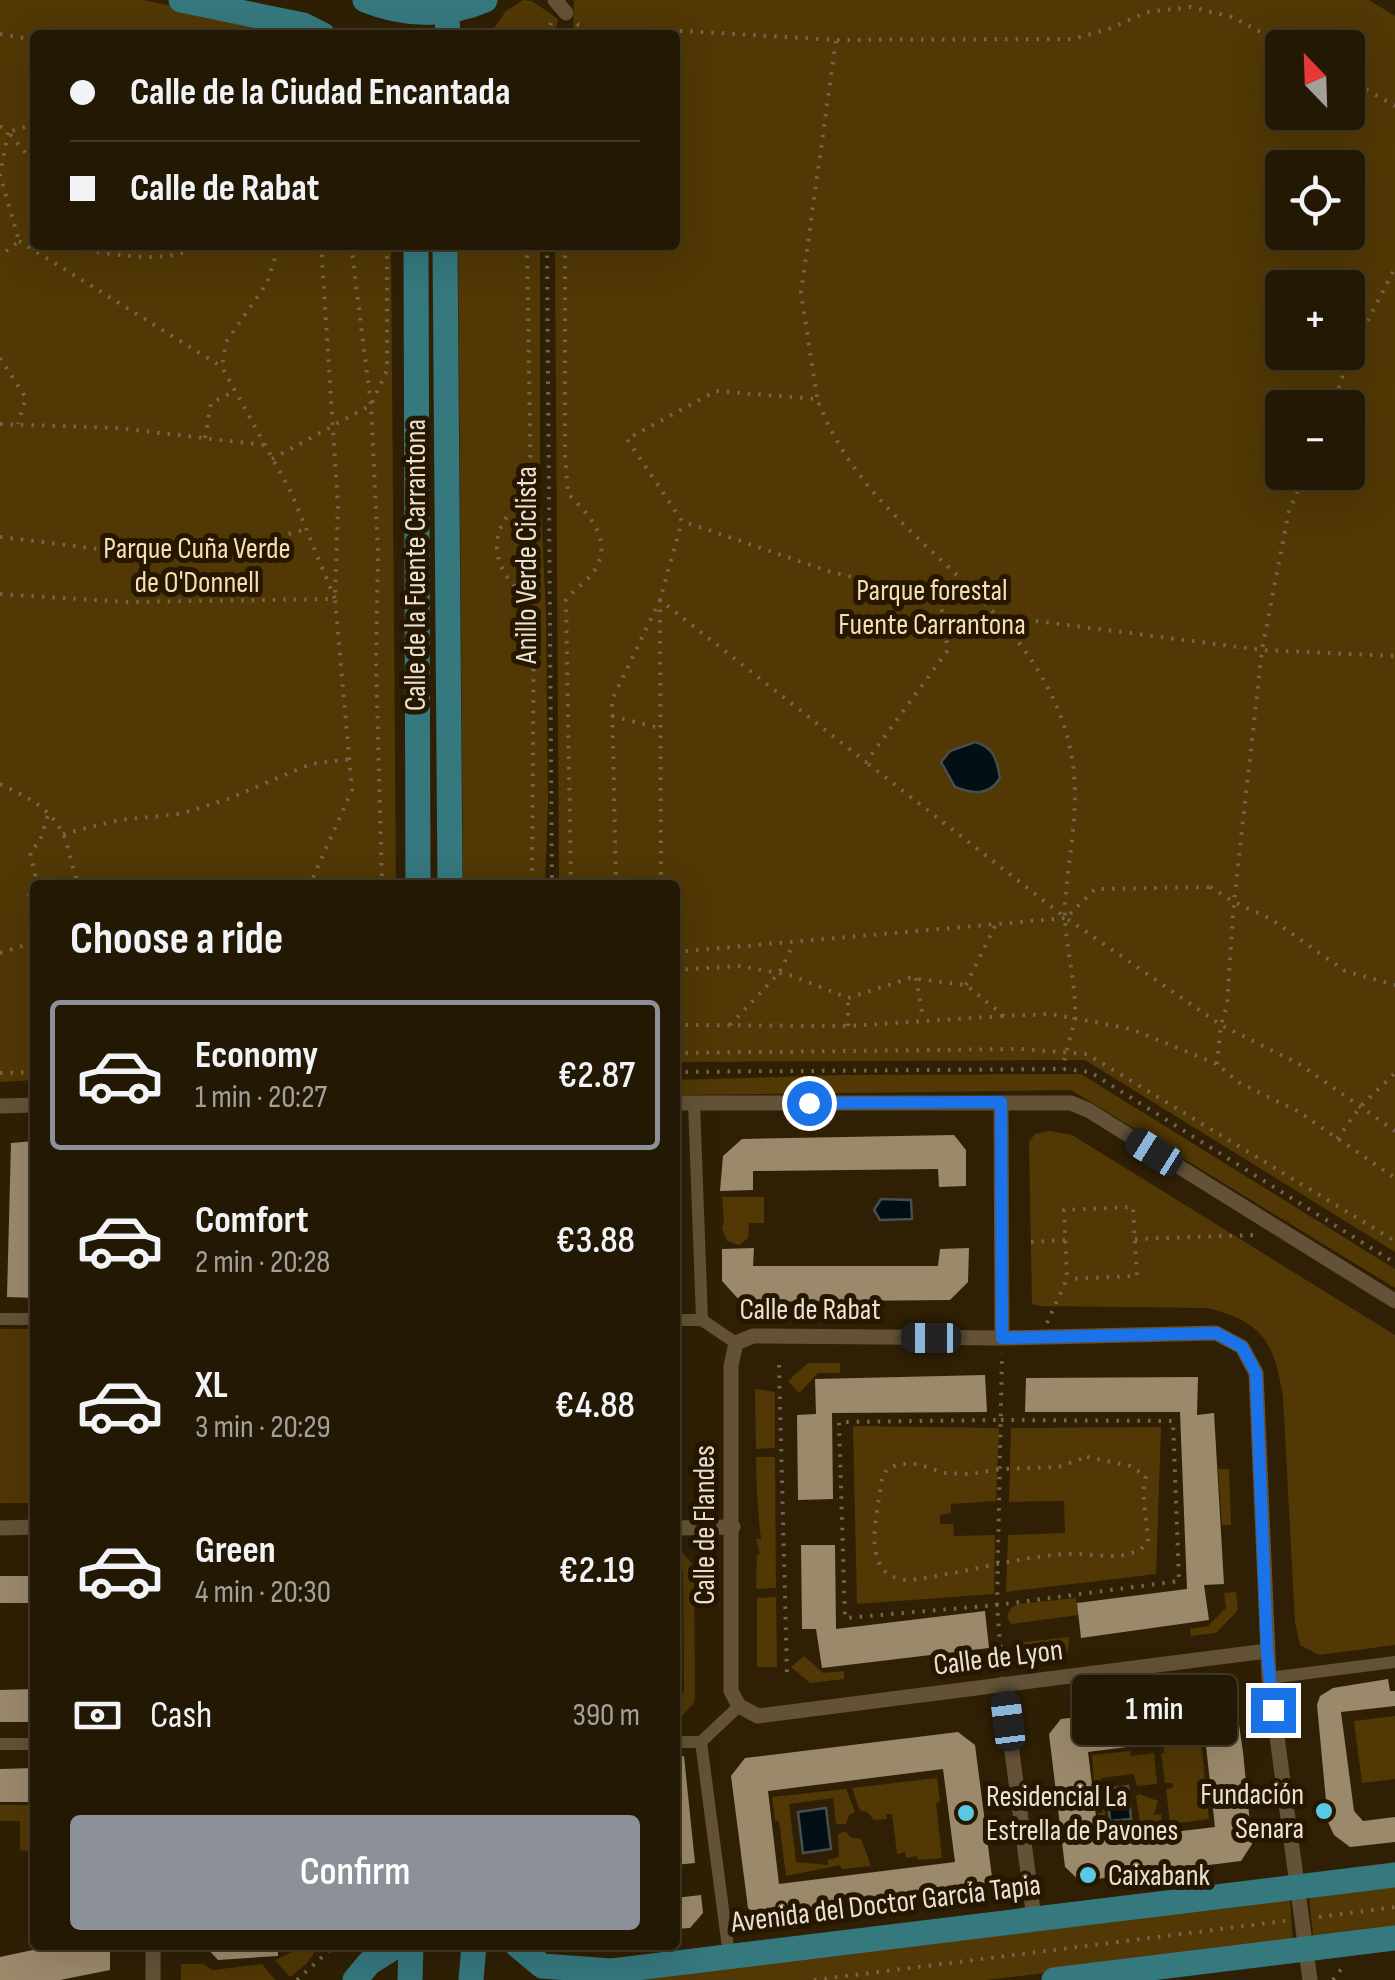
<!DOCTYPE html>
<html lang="en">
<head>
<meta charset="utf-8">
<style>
	body { margin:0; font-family:"Sofia Sans Condensed",sans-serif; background:#2b210e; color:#f1f3f6; height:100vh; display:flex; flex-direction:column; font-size:38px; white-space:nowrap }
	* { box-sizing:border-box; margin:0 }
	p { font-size:32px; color:#a3a09a }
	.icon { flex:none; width:55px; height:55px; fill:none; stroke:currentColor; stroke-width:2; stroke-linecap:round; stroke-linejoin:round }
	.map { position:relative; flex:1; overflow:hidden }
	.drawer { position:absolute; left:30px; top:880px; width:650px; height:1070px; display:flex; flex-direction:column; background:#231804; border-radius:10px; box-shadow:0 10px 40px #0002,0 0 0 2px #403726 }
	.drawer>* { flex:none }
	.top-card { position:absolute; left:30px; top:30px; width:650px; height:220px; border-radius:10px; box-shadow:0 10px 40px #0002,0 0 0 2px #403726; display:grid; align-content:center; height:220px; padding:0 40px; background:#231804 }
	.needle { width:65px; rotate:337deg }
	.buttons { position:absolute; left:1265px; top:30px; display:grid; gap:20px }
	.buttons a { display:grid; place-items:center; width:100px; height:100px; border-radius:10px; background:#231804; box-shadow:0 10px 40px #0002,0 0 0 2px #403726; font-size:50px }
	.end { position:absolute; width:45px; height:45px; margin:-22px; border:12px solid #1a73e8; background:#fff; box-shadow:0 0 0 5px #fff }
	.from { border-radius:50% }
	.bubble { position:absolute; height:70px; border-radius:10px; background:#231804; box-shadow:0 10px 40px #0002,0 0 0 2px #403726; font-size:32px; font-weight:600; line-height:70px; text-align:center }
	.car { position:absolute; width:30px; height:60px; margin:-30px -15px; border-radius:12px; box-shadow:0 0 8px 2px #0007; background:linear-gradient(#222 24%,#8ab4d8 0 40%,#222 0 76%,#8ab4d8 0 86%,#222 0) }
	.top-card b { display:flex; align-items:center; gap:35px; height:95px; font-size:38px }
	.top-card b+b { border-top:2px solid #403726 }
	.top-card i { width:25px; height:25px; background:#f1f3f6 }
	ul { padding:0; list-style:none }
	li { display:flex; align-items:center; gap:30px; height:150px; margin:0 20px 15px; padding:0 20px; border:5px solid transparent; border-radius:10px }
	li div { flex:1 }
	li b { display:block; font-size:38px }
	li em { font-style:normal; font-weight:600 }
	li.on { border-color:#8c9099 }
	li>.icon { width:90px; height:90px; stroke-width:1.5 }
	h2 { padding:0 40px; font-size:45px; line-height:120px }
	.pay { display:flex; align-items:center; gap:25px; height:110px; padding:0 40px; font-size:38px }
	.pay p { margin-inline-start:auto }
	.action { display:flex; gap:20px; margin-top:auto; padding:20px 40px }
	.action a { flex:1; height:115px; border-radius:10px; background:#8c9099; color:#fff; font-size:40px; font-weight:600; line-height:115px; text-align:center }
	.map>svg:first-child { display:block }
	.green { fill:#513805; fill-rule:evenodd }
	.water { fill:#020f14; stroke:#484e4d; stroke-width:2.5 }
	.building { fill:#9b896c; fill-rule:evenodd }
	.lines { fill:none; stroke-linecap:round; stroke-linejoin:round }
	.path { stroke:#73654f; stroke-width:4; stroke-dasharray:2.5 8; stroke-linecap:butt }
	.pedestrian { stroke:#635237; stroke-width:12 }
	.minor { stroke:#635237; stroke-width:15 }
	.primary { stroke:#35787e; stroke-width:25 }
	.route { stroke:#1a73e8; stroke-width:12 }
	.poi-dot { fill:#5ac8e5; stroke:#251700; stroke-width:4 }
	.labels { text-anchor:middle; stroke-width:10; stroke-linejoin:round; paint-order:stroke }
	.park-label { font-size:30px; fill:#f6deb6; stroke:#251700 }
	.street-label { font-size:30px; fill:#ebe1d2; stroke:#251700 }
	.poi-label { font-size:30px; fill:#ebe1d2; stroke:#251700; text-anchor:start }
</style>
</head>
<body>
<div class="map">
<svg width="1395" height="1980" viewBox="0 0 1395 1980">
	<rect width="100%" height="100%" fill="#2f2005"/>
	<g class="green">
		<polygon points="0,0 143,0 266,25 298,35 35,35 35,245 391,245 396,885 35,885 35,1080 0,1082"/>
		<polygon points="523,0 532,1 558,19 555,35 489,35 506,11"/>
		<path d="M574 0H1369L1395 16V1252L1085 1060 675 1062V885H559L555 245H675V35H573ZM1282 48H1348V112H1282ZM1282 168H1348V232H1282ZM1282 288H1348V352H1282ZM1282 408H1348V472H1282Z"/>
		<polygon points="458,245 540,245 540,489 546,611 548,801 545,885 463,885"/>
		<polygon points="1081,1074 1395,1269 1395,1288 1071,1090 675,1095 675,1080 846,1075"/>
		<path d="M1050 1131 1072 1135 1395 1335V1645L1319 1655 1300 1645 1295 1623 1283 1397C1274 1342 1263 1322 1208 1308L1040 1306 1032 1304 1029 1142 1035 1134Z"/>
		<polygon points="722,1197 764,1197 764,1223 749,1223 748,1238 739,1245 727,1241 722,1229 724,1222"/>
		<rect x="0" y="1329" width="35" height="174"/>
		<polygon points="808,1363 840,1363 840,1373 818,1373 799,1393 788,1381"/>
		<polygon points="755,1389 775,1392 775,1448 756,1449"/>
		<polygon points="853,1426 999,1428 996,1501 951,1504 951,1513 940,1515 940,1524 953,1524 954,1536 995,1535 994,1594 857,1604"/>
		<polygon points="1161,1427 1156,1574 1006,1592 1008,1535 1065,1533 1064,1501 1009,1502 1011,1428"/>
		<path d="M756 1457H775L776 1588 758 1589 756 1587 757 1555 760 1554 756 1539H761C758 1513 756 1485 756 1457Z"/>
		<polygon points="1218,1469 1229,1469 1231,1525 1222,1525"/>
		<polygon points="675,1544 694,1566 695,1697 694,1703 675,1723 675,1703 684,1692 683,1571 675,1563"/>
		<polygon points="1236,1592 1238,1610 1216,1633 1191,1636 1190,1629 1208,1626 1226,1608 1224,1593"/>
		<polygon points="776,1597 777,1667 757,1667 757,1598"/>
		<polygon points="1076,1598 1079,1615 1011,1624 1007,1616 1012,1607 1019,1604"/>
		<polygon points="1069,1637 1068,1652 1018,1657 1013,1650 1016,1643"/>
		<polygon points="804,1656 823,1673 844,1671 844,1679 810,1683 791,1667"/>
		<polygon points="1395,1716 1395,1779 1362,1783 1354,1721"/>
		<polygon points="1201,1742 1209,1819 1170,1824 1166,1789 1173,1788 1173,1783 1165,1783 1161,1753 1164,1753 1164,1747"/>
		<polygon points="1130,1751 1131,1756 1154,1753 1157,1784 1137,1786 1134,1774 1101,1778 1107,1831 1127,1830 1128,1826 1140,1823 1136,1796 1139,1794 1158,1801 1154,1815 1161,1814 1162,1824 1101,1837 1098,1814 1103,1812 1100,1781 1094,1781 1092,1755"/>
		<polygon points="937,1778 940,1801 936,1803 942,1858 918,1860 917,1856 906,1858 905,1852 897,1854 892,1814 886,1814 887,1819 874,1820 867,1812 860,1811 852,1788"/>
		<polygon points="846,1789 855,1812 849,1815 846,1824 836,1824 833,1798 789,1804 796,1862 828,1865 828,1860 839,1857 838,1834 846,1831 850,1837 861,1839 871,1866 842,1869 840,1865 786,1876 779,1821 775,1821 772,1797"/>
		<polygon points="0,1805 35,1805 35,1862 28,1862 28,1859 34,1858 34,1852 20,1850 20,1821 0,1821"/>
		<polygon points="1395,1884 1395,1930 1313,1936 1309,1897"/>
		<polygon points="1284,1897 1290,1901 1293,1943 986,1980 602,1980"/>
		<polygon points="306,1945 320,1945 306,1964 290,1977 275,1960"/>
		<polygon points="203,1964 213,1970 262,1964 275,1980 181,1980 181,1964"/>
	</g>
	<g class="water">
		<path d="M975 742C994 747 997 760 1000 778 989 796 973 794 955 787L941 762 950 751Z"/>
		<polygon points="881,1199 911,1200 912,1219 880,1220 874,1210"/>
		<polygon points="1128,1786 1131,1819 1110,1821 1107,1789"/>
		<polygon points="826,1808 831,1849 803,1853 798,1812"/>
	</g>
	<g class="building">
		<polygon points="954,1135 966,1150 966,1186 939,1187 938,1169 753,1171 753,1190 720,1191 723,1156 742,1139"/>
		<polygon points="35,1141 35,1298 7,1297 11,1143"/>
		<polygon points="754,1248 753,1266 938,1266 940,1249 969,1248 968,1282 950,1300 741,1302 722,1281 722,1249"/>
		<polygon points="985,1375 987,1412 832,1413 833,1499 798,1500 797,1415 816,1414 815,1379"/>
		<polygon points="1198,1377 1197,1415 1214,1413 1224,1584 1204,1585 1209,1620 1081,1638 1077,1603 1187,1589 1180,1412 1025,1412 1026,1378"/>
		<polygon points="801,1545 835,1545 836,1629 985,1611 989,1648 822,1668 816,1629 802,1629"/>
		<rect x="0" y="1576" width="35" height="27"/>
		<polygon points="1388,1679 1390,1691 1395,1691 1395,1706 1341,1712 1354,1811 1363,1821 1395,1817 1395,1842 1350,1847 1334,1835 1328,1822 1317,1705 1320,1696 1333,1688"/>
		<polygon points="35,1689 35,1722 0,1722 0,1690"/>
		<path d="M1222 1699 1237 1711 1243 1752 1252 1844 1241 1861 1080 1881 1065 1867 1049 1734 1061 1719ZM1205 1737 1215 1827 1099 1841 1088 1752Z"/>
		<path d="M958 1732 975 1745 992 1877 978 1894 765 1921 748 1908 731 1776 745 1758ZM943 1769 955 1862 779 1884 768 1791Z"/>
		<polygon points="684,1756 695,1863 675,1865 675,1757"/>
		<polygon points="35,1768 35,1802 0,1802 0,1769"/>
		<polygon points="701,1895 703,1913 690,1928 675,1929 675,1898"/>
		<polygon points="56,1945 110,1945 110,1970 60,1980 0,1980 0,1957"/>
		<polygon points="204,1945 278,1945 278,1956 218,1960"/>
	</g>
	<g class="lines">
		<g class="path">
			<polyline points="577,24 584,30 685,31 836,40 1072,39 1109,29 1147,12 1191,7 1232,17 1291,48"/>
			<polyline points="0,34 35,40"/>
			<polyline points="547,35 551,23"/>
			<polyline points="1348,79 1395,106"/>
			<polyline points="35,124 8,132 35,164"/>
			<polyline points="0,126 8,132 0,175 19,241 0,256"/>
			<polyline points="19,241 222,367"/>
			<path d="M78 245 84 250C121 255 167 265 200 245"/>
			<polyline points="351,245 371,405 378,553 376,663 382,885"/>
			<path d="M527 245 531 496C523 502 511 509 506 518 484 550 505 585 534 601L532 885"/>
			<polyline points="547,245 552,885"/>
			<path d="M565 245V455L568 494C589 514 614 541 594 571 587 582 574 589 566 600L571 885"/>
			<polyline points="0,358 26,398 18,424"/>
			<polyline points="817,397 801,293 836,40"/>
			<polyline points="1332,408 1349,357 1395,268"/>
			<polyline points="0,424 117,428 264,445"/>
			<polyline points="205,438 211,403 235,391"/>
			<polyline points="272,459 371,405 387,370 387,245"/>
			<polyline points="1306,472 1289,511 1262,650 1234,902 1271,919 1345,971 1395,985"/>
			<polyline points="0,537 198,561 306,529"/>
			<polyline points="0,594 127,602 335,599 291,492 222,367 226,342 267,283 279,245"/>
			<polyline points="945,635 997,616 1262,650 1395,656"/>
			<polyline points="612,716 659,728"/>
			<path d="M0 784C25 796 48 806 62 832 70 847 71 868 79 885"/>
			<polyline points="63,834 119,820 180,814 228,799 311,764 351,759"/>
			<polyline points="306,885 312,880 352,790 335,599 338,507 321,245"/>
			<polyline points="616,885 612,700 660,600 682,521"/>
			<path d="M661 885 660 600 866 762 948 650 940 599 828 571 682 521 627 439 716 391 817 399C852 489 914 531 979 597 1027 646 1068 704 1074 774 1078 817 1068 861 1065 903 1063 938 1075 974 1075 1009 1075 1029 1065 1049 1063 1069"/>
			<polygon points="1210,887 1234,902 1227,1005 1221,1025 1066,918 1095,889"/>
			<polyline points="35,902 28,899 35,875 30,852 40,841 48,815"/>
			<polyline points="675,952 1066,918 867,763"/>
			<polyline points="0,953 35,942"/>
			<polyline points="675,970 739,966 790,975 848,998 910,978 966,985 1004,1016 1051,1014 1131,1029 1217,1064 1240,1083 1299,1112 1395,1178"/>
			<polyline points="916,978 923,1018"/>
			<polyline points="966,985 995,926"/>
			<polyline points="675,1025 848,1026 1004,1016"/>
			<polyline points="730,1025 779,973 794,943"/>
			<polyline points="848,1026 848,998"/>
			<polyline points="675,1053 1021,1049 1087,1054 1395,1241"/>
			<polyline points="1217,1064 1221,1025 1301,1065 1395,1131"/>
			<polyline points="675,1072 1063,1069 1090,1072 1395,1263"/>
			<polyline points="0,1073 35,1072"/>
			<polyline points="1337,1139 1360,1107 1395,1073"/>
			<polyline points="1135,1239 1256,1235"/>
			<polyline points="1031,1242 1065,1240"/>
			<polyline points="1047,1323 1067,1279 1064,1210 1133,1207 1137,1276 1067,1279"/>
			<polyline points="779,1365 787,1674"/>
			<polygon points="1001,1420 1173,1421 1179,1581 997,1605 845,1618 839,1422"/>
			<path d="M1087 1457 1130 1466 1146 1476C1140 1498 1148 1520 1148 1543 1125 1565 1094 1552 1065 1554 1012 1558 961 1574 909 1580 856 1578 879 1512 882 1477L887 1469 899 1464H917L945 1473 970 1474 1001 1469 1058 1467Z"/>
			<polyline points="1002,1668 997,1605 1002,1353"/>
			<polyline points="1319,1917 1395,1907"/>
			<polyline points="297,1980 335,1945"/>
			<polyline points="814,1980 1285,1921"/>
			<polyline points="1333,1980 1345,1964"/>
		</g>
		<g class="pedestrian">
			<polyline points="694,1103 702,1320"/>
			<polyline points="0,1319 35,1319"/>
			<polyline points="675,1320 702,1320 736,1343"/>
			<polyline points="1269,1678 1395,1662"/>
			<polyline points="675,1742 701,1742"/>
			<polyline points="701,1742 729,1955"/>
			<polyline points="701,1742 739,1706"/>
			<polyline points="0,1744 35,1744"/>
		</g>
		<g class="minor">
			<polyline points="555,0 566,13"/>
			<polyline points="675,1103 1071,1103 1088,1110 1395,1301"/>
			<polyline points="1001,1103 1002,1338"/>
			<polyline points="0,1106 35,1105"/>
			<polyline points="0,1528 35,1527"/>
			<polyline points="675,1528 733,1527"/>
			<polyline points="1267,1651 758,1716 739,1706 731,1691 731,1366 736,1343 753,1336 1002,1338 1216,1333 1242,1347 1256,1373 1269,1678 1310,1980"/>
			<polyline points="1003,1684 1034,1918"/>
			<polyline points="153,1945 153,1980"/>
		</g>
		<g class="primary">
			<polyline points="181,0 303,25 323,35"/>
			<path d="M365 0C404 16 446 17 485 0"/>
			<polyline points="446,0 448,35"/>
			<polyline points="416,245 418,885"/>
			<polyline points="445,245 450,885"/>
			<polyline points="517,1945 542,1966 612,1971 1395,1875"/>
			<polyline points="355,1980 369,1963 398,1945"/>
			<polyline points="410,1980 411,1945"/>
			<polyline points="471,1980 474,1945"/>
			<polyline points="1054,1980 1395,1938"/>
		</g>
	</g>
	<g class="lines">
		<polyline class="route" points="809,1103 1001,1102 1002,1338 1216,1333 1242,1347 1256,1373 1267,1651 1273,1710"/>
	</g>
	<g class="poi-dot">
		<circle cx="1324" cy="1811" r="10"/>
		<circle cx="966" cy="1813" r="10"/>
		<circle cx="1088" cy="1875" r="10"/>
	</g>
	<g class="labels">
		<g class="park-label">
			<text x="197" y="558">Parque Cuña Verde<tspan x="197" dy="34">de O'Donnell</tspan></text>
			<text x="932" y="600">Parque forestal<tspan x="932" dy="34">Fuente Carrantona</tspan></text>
		</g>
		<g class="street-label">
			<text transform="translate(415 565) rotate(-90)" y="10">Calle de la Fuente Carrantona</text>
			<text transform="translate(526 565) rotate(-90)" y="10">Anillo Verde Ciclista</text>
			<text x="810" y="1319">Calle de Rabat</text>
			<text transform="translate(704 1525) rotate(-90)" y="10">Calle de Flandes</text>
			<text transform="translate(998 1657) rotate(-7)" y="10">Calle de Lyon</text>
			<text transform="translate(886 1903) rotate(-7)" y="10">Avenida del Doctor García Tapia</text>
		</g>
		<g class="poi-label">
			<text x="1304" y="1804" text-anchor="end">Fundación<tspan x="1304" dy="34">Senara</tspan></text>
			<text x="986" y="1806">Residencial La<tspan x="986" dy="34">Estrella de Pavones</tspan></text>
			<text x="1108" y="1885">Caixabank</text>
		</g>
	</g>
</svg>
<div class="buttons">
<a><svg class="needle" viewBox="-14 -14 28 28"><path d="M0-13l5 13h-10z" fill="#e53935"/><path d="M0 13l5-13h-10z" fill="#a3a09a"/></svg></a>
<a><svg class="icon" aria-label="locate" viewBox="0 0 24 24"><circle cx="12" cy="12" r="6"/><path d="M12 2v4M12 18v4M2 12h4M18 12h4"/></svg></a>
<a>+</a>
<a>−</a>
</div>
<i class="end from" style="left:809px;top:1103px"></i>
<i class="end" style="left:1273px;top:1710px"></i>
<div class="bubble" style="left:1072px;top:1675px;width:165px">1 min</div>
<i class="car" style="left:1154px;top:1152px;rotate:302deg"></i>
<i class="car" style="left:931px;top:1338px;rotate:270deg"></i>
<i class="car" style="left:1008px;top:1721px;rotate:353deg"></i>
<div class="top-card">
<b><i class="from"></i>Calle de la Ciudad Encantada</b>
<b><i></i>Calle de Rabat</b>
</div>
<section class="drawer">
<h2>Choose a ride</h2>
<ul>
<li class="on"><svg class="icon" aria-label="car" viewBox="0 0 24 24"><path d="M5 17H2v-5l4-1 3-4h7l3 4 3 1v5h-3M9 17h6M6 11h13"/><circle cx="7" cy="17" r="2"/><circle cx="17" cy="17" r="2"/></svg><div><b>Economy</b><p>1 min · 20:27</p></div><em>€2.87</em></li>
<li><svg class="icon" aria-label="car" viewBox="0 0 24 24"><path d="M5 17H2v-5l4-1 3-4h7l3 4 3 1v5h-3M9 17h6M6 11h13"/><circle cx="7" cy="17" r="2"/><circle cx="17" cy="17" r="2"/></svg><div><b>Comfort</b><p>2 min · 20:28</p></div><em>€3.88</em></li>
<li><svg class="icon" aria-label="car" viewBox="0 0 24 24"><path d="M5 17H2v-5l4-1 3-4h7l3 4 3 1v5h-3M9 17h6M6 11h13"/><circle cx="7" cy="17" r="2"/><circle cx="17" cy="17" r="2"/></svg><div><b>XL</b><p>3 min · 20:29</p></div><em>€4.88</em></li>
<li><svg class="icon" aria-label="car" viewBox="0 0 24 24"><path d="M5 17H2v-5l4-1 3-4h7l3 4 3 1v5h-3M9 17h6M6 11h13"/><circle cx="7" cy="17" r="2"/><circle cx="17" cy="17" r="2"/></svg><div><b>Green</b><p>4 min · 20:30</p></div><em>€2.19</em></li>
</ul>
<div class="pay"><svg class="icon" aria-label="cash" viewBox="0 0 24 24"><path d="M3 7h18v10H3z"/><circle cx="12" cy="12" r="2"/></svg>Cash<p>390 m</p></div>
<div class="action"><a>Confirm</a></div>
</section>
</div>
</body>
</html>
